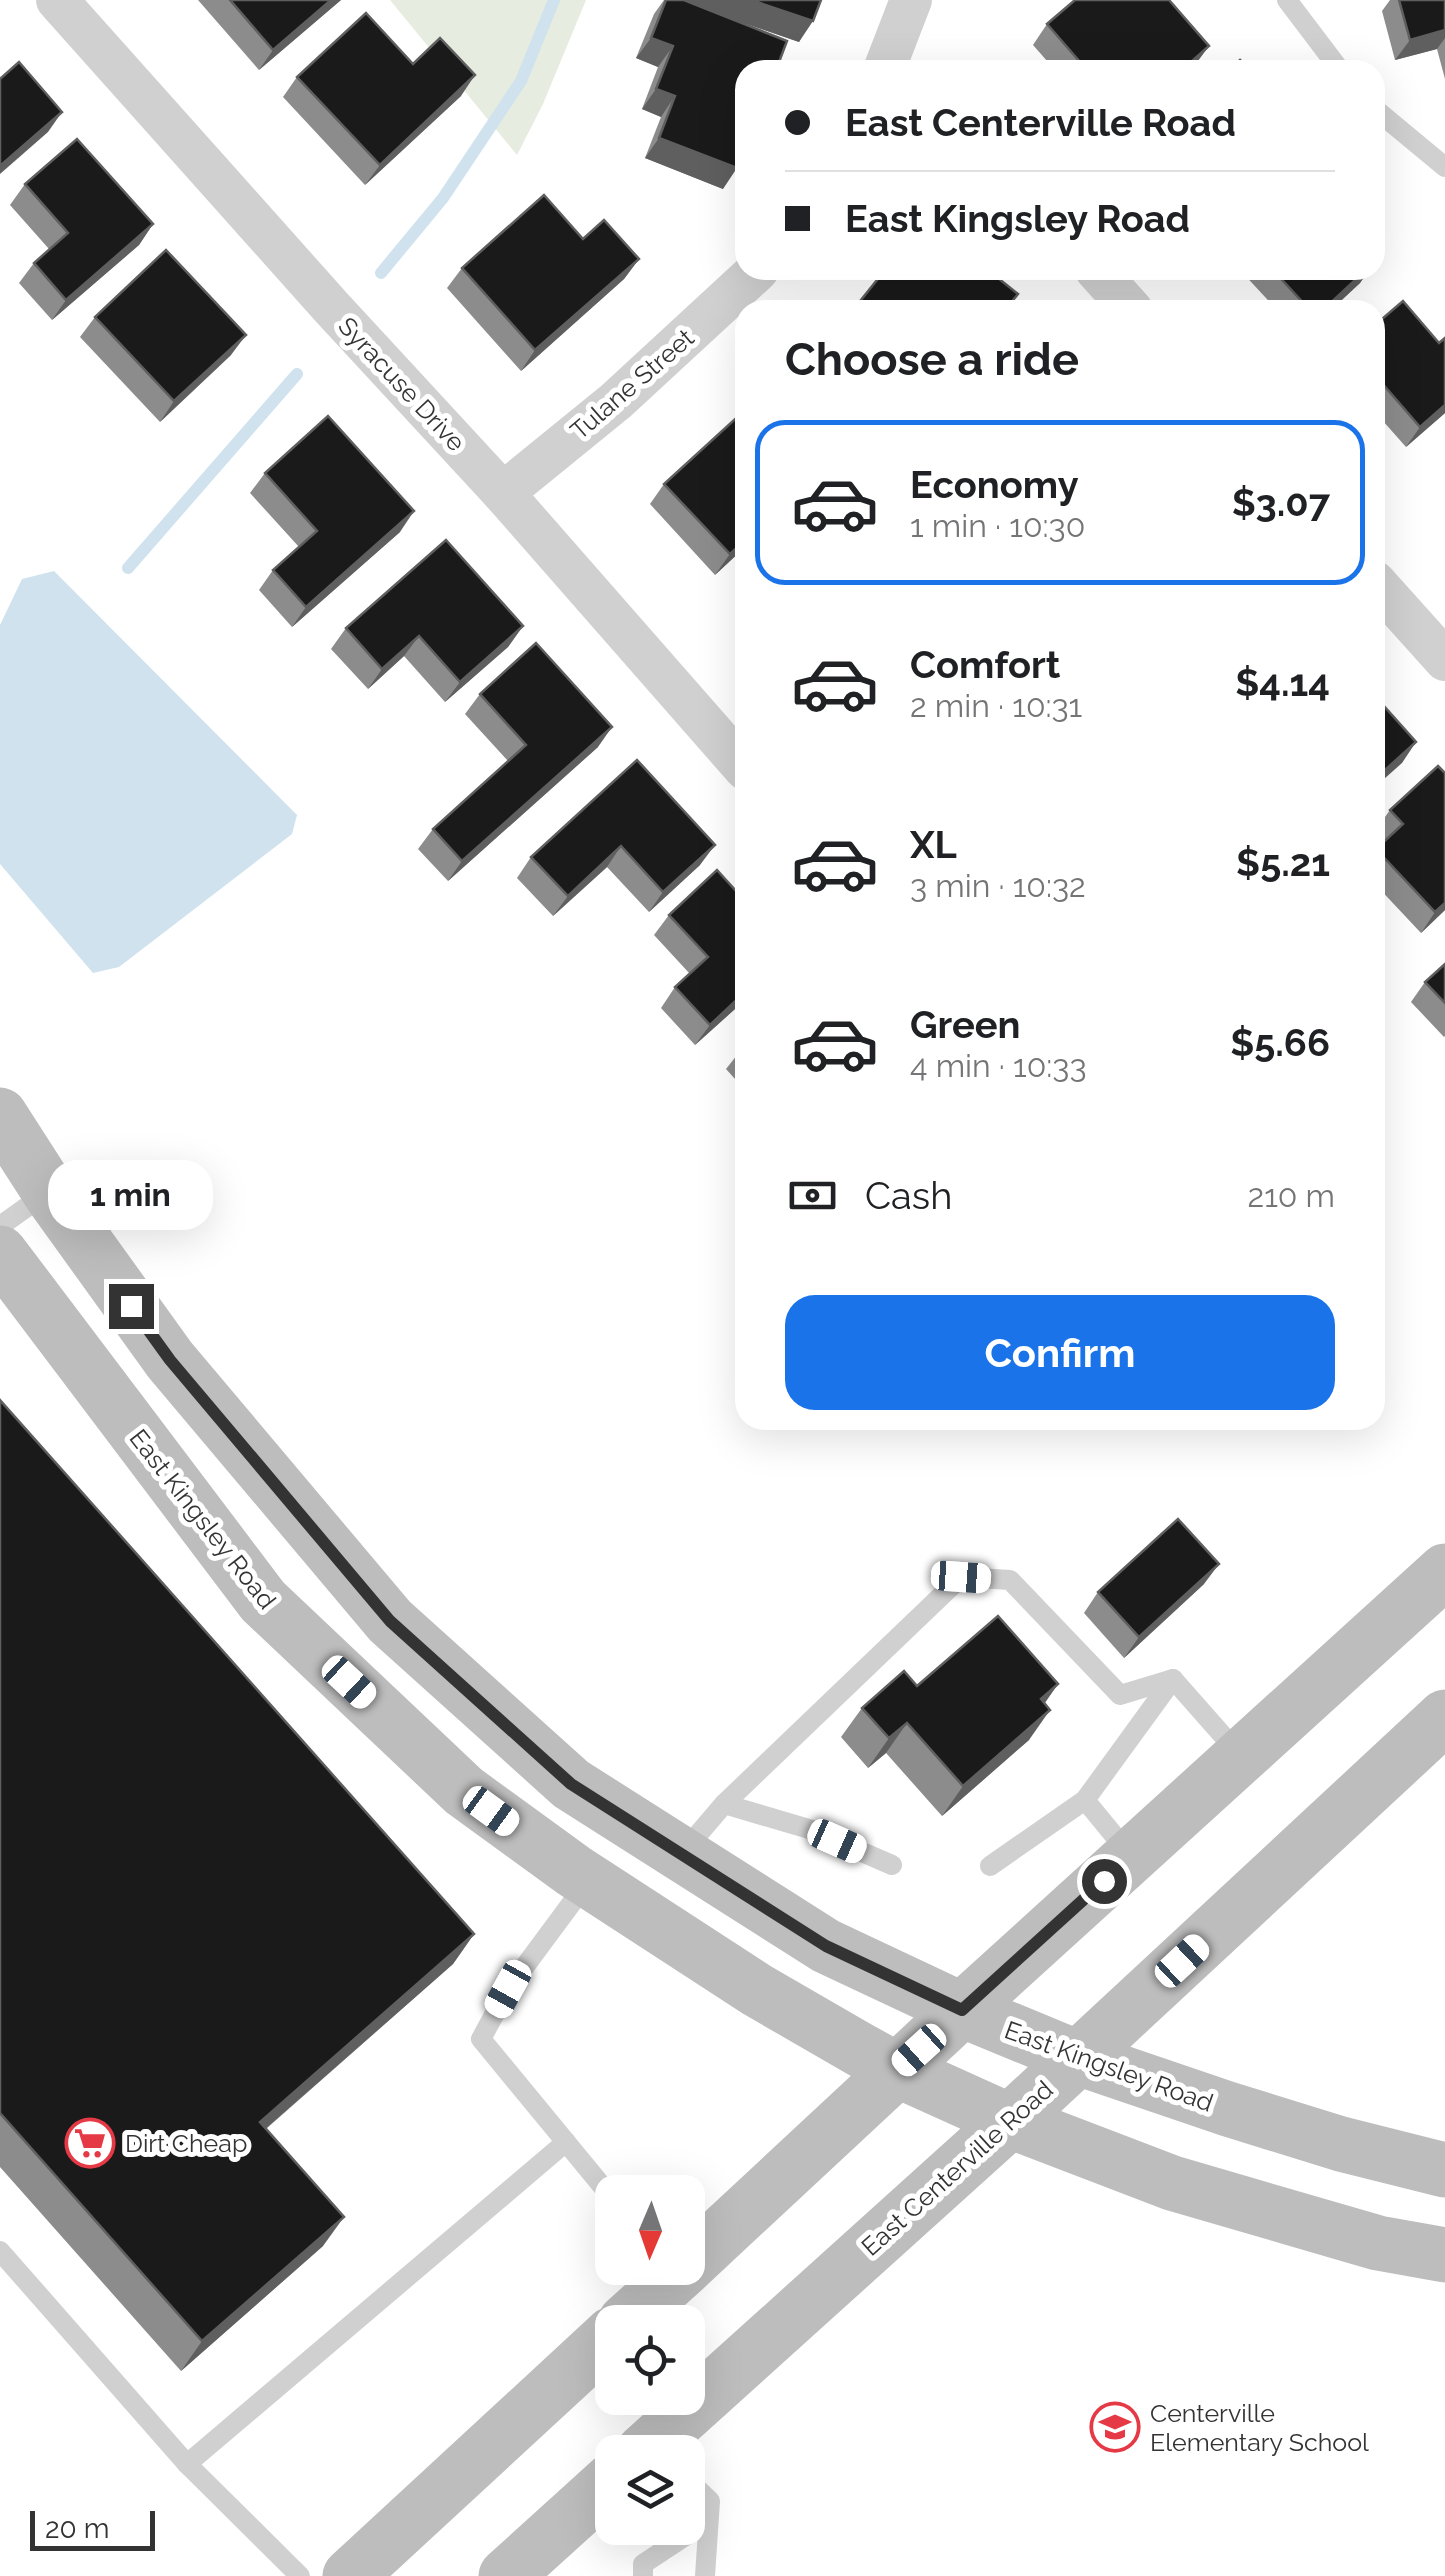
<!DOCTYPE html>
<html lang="en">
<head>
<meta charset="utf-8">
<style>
	body { margin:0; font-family:Raleway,sans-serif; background:#f2f2f2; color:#202124; height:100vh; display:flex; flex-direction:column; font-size:38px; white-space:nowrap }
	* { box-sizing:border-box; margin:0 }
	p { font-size:32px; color:#757577 }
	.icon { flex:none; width:55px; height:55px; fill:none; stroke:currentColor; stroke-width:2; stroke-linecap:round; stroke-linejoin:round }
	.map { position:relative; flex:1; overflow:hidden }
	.details { position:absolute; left:735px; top:300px; width:650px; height:1130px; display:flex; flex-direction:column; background:#fff; border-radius:30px; box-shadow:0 10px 40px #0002 }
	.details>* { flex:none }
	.hud { position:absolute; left:735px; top:60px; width:650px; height:220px; border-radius:30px; box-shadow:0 10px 40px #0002; display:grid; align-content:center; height:220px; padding:0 50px; background:#fff }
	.needle { width:65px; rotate:182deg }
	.fabs { position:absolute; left:595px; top:2175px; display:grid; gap:20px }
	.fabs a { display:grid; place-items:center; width:110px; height:110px; border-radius:20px; background:#fff; box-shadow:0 10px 40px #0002; font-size:50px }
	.scale { position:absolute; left:30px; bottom:25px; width:125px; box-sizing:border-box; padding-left:10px; border:5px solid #333; border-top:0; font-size:28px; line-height:35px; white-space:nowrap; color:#333; -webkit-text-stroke:8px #fff; paint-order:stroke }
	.end { position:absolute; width:45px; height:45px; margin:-22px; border:12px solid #333; background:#fff; box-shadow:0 0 0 5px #fff }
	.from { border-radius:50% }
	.bubble { position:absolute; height:70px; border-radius:30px; background:#fff; box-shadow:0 10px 40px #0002; font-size:32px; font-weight:700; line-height:70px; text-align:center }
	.car { position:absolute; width:30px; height:60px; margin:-30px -15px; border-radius:12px; box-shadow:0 0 8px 2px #0007; background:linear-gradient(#fff 24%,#345 0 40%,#fff 0 76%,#345 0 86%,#fff 0) }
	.hud b { display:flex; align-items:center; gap:35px; height:95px; font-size:38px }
	.hud b+b { border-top:2px solid #e0e0e0 }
	.hud i { width:25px; height:25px; background:#202124 }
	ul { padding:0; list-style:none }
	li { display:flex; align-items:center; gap:30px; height:165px; margin:0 20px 15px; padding:0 30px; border:5px solid transparent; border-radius:30px }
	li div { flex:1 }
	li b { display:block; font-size:38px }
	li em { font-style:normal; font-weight:700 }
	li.current { border-color:#1a73e8 }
	li>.icon { width:90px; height:90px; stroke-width:1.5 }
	h2 { padding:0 50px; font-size:45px; line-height:120px }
	.pay { display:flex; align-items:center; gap:25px; height:110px; padding:0 50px; font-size:38px }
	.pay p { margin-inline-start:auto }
	.cta { display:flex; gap:20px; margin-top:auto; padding:20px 50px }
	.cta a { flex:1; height:115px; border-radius:30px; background:#1a73e8; color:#fff; font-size:40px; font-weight:700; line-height:115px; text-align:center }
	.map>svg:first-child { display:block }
	.green { fill:#e6ecdf }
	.water { fill:#cfe2ee }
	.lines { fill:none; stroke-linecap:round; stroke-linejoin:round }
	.stream { stroke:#cfe2ee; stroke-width:12 }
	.lane { stroke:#d0d0d0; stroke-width:20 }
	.street { stroke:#d0d0d0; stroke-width:42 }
	.secondary { stroke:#bdbdbd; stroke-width:55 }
	.wall { fill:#8c8c8c }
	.shaded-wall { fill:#5f5f5f }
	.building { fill:#1a1a1a; stroke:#5f5f5f; stroke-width:2.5 }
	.route { stroke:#333; stroke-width:12 }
	.labels { text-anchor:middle; stroke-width:10; stroke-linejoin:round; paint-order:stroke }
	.street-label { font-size:25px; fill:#333; stroke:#fff }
	.poi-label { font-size:25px; fill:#333; stroke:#fff; text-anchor:start }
</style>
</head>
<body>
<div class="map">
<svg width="1445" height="2576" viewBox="0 0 1445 2576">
	<rect width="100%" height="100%" fill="#fff"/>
	<polygon class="green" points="390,0 586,0 543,104 517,155"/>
	<polygon class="water" points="54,571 297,815 292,834 119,967 93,973 0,864 0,625 22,579"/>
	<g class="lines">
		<g class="stream">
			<polyline points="381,273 443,198 521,81 554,0"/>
			<polyline points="128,568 297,374"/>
		</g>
		<g class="lane">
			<polyline points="1287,0 1340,70"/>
			<polyline points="1375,109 1445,167"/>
			<polyline points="0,1226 48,1192"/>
			<polyline points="1085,1800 1131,1856"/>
			<polyline points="724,1804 961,1577 1010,1580 1120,1695 1173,1679"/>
			<polyline points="683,1852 724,1804 809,1829 892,1865"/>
			<polyline points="990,1866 1085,1800 1173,1679 1240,1755"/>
			<polyline points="588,1881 508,1989 481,2039 612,2198"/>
			<polyline points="0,2251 187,2464 300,2576"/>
			<polyline points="187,2464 566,2142"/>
			<polyline points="688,2480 710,2501 705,2576"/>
			<polyline points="643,2576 643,2564 708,2521"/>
		</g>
		<g class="street">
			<polyline points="57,0 332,308 503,493 745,769"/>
			<polyline points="884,70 911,0"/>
			<polyline points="1096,270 1132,310"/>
			<polyline points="503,493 616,401 758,270"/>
			<polyline points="1375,582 1445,660"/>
		</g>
		<g class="secondary">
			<polyline points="0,1115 52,1196 170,1360 390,1621 571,1784 826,1946 962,2010 1078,2058 1228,2109 1341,2144 1445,2170"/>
			<polyline points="0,1253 263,1601 464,1791 574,1871 757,1990 859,2049 897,2070 1010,2121 1172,2183 1378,2243 1445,2255"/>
			<polyline points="688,2265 962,2010 1445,1571"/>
			<polyline points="625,2322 685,2268"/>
			<polyline points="643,2452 1010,2121 1445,1717"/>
			<polyline points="350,2576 612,2334"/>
			<polyline points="506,2576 612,2480"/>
		</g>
	</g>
	<g class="wall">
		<polygon points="198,0 341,0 259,70"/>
		<polygon points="664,0 821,0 799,42 727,17 723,189 645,158 661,117 642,109 658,67 636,58 654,14"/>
		<polygon points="1390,0 1445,0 1445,79 1437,49 1395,60 1382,11"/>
		<polygon points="1047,24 1209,46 1191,70 1055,70 1033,45"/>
		<polygon points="413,64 461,96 365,185 283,97 297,77"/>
		<polygon points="25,184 153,224 139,245 52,320 19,283 34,263 49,249 10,205"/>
		<polygon points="583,239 639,259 624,279 521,371 447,288 462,268"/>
		<polygon points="1240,270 1369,270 1360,283 1331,310 1277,310"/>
		<polygon points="95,317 231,355 160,422 80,337"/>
		<polygon points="1375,325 1445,413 1406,447 1375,412"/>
		<polygon points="265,473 400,532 292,627 259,590 273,570 299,547 250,493"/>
		<polygon points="664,484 745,547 715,575 650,504"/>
		<polygon points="523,626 508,647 445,702 404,656 368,689 331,649 346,628"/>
		<polygon points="480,694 598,747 448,881 418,849 433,829 508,761 465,714"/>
		<polygon points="637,760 700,865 649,912 607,867 553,916 517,878 531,857"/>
		<polygon points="1438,766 1445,910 1421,933 1375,884 1375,850 1385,841 1375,831 1390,810"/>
		<polygon points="745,901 745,1000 695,1045 661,1008 675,987 690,974 654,935 669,915"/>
		<polygon points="1445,964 1445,1036 1444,1037 1411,1002 1425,982"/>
		<polygon points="745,1045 745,1090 726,1069"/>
		<polygon points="745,1097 745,1117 737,1108"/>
		<polygon points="0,1400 474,1934 453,1964 266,2129 323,2246 181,2371 0,2167"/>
		<polygon points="1204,1584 1124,1658 1084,1613 1098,1592"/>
		<polygon points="1058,1684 1044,1704 1029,1740 942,1816 886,1753 868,1768 841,1737 862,1708 917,1686"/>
	</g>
	<g class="shaded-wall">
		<polygon points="331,0 341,0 259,70 273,50"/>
		<polygon points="677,0 751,0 813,21 799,42"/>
		<polygon points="1445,30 1445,38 1437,49 1395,60 1410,40"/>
		<polygon points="651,38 673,46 658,67 636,58"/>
		<polygon points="1209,46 1191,70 1182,70"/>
		<polygon points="475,75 461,96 365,185 380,165"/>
		<polygon points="656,89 675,96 661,117 642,109"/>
		<polygon points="62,112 48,132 0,174 0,166"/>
		<polygon points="659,138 737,168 723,189 645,158"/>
		<polygon points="153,224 139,245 52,320 66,300"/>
		<polygon points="639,259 624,279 521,371 535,350"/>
		<polygon points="1366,270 1369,270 1360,283 1331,310 1323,310"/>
		<polygon points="246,335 231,355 160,422 174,401"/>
		<polygon points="1445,405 1445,413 1406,447 1420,427"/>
		<polygon points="414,511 400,532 292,627 306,607"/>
		<polygon points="745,540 745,547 715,575 730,554"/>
		<polygon points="523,626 508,647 445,702 460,682"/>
		<polygon points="419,636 404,656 368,689 382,669"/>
		<polygon points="612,727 598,747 448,881 462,861"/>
		<polygon points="1416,742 1402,763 1375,787 1375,779"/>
		<polygon points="715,845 700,865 649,912 663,892"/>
		<polygon points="621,846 607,867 553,916 568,896"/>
		<polygon points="1445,903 1445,910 1421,933 1435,912"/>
		<polygon points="745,992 745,1000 695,1045 710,1025"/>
		<polygon points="1219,1564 1204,1584 1124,1658 1139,1637"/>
		<polygon points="1058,1684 1037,1714 1041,1699"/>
		<polygon points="1050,1710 1029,1740 942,1816 963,1786"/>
		<polygon points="907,1723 886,1753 868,1768 889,1738"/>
		<polygon points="474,1934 453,1964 239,2152 260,2122"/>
		<polygon points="344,2217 323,2246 181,2371 202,2341"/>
	</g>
	<g class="building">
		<polygon points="230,0 331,0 273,50"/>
		<polygon points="666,0 684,0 787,41 776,70 745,70 745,148 737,168 659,138 675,96 656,89 673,46 651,38"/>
		<polygon points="751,0 821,0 813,21"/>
		<polygon points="1075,0 1169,0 1209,46 1182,70 1087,70 1047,24"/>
		<polygon points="1399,0 1445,0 1445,30 1410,40"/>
		<polygon points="366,13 413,64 440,38 475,75 380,165 297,77"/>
		<polygon points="1240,60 1250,70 1229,70"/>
		<polygon points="19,62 62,112 0,166 0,79"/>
		<polygon points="77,139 153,224 66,300 34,263 68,233 25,184"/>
		<polygon points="544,195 583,239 604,220 639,259 535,350 462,268"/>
		<polygon points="166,250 246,335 174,401 95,317"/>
		<polygon points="885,270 988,270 1018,294 1005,310 853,310"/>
		<polygon points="1273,270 1366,270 1323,310 1310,310"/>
		<polygon points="1403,301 1439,343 1445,338 1445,405 1420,427 1375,375 1375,325"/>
		<polygon points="745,410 745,540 730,554 664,484"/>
		<polygon points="328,416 414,511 306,607 273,570 317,531 265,473"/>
		<polygon points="446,540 523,626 460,682 419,636 382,669 346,628"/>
		<polygon points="536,643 612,727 462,861 433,829 526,745 480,694"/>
		<polygon points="1375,696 1416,742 1375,779"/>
		<polygon points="637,760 715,845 663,892 621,846 568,896 531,857"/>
		<polygon points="1438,766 1445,773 1445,903 1435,912 1376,849 1403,824 1390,810"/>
		<polygon points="717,870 745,901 745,992 710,1025 675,987 708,957 669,915"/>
		<polygon points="1445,964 1445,1003 1425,982"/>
		<polygon points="0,1400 474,1934 260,2122 344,2217 202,2341 0,2113"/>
		<polygon points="1178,1519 1219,1564 1139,1637 1098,1592"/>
		<polygon points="998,1616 1058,1684 1041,1699 1050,1710 963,1786 907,1723 889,1738 862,1708 904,1671 917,1686"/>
	</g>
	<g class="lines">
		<polyline class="route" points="131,1306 170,1360 390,1621 571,1784 826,1946 962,2010 1104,1881"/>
	</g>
	<defs>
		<g id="supermarket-ring" transform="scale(2.5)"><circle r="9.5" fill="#fff" stroke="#e63946" stroke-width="1.5"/><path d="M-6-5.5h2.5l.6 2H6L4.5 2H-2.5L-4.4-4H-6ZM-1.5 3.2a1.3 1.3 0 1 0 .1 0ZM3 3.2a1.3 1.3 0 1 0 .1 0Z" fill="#e63946"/></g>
		<g id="school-ring" transform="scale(2.5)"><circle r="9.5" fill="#fff" stroke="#e63946" stroke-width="1.5"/><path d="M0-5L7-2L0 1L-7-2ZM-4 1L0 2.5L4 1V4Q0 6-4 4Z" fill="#e63946"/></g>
	</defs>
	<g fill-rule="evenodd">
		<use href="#supermarket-ring" x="90" y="2143"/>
		<use href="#school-ring" x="1115" y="2427"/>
	</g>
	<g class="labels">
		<g class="street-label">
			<text transform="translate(402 384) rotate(47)" y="9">Syracuse Drive</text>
			<text transform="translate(632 384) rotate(-41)" y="9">Tulane Street</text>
			<text transform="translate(203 1519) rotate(52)" y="9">East Kingsley Road</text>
			<text transform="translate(1109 2066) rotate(20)" y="9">East Kingsley Road</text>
			<text transform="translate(957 2168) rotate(-42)" y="9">East Centerville Road</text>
		</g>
		<g class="poi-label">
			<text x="125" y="2152">Dirt Cheap</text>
			<text x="1150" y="2422">Centerville<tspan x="1150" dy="29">Elementary School</tspan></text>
		</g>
	</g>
</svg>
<div class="fabs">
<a><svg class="needle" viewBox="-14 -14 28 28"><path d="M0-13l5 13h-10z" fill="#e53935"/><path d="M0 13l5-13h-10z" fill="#757577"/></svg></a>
<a><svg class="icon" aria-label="locate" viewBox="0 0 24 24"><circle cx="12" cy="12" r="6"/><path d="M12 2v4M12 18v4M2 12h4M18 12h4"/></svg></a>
<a><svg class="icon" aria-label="layers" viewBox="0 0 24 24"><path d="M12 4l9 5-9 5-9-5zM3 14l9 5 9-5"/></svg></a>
</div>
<div class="scale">20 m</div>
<i class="end from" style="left:1104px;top:1881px"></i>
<i class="end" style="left:131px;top:1306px"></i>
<div class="bubble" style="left:48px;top:1160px;width:165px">1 min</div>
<i class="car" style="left:961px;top:1577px;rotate:94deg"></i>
<i class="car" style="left:349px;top:1682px;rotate:133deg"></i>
<i class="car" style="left:491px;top:1811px;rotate:126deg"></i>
<i class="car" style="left:837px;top:1841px;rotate:114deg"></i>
<i class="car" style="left:1182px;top:1961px;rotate:47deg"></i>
<i class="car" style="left:508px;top:1989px;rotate:209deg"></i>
<i class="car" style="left:919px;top:2050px;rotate:228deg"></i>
<div class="hud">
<b><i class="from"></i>East Centerville Road</b>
<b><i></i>East Kingsley Road</b>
</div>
<section class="details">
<h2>Choose a ride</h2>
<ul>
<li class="current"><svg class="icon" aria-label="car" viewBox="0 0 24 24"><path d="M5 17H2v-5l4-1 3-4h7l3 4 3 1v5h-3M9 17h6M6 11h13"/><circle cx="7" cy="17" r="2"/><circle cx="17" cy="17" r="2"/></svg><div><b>Economy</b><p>1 min · 10:30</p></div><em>$3.07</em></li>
<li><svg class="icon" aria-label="car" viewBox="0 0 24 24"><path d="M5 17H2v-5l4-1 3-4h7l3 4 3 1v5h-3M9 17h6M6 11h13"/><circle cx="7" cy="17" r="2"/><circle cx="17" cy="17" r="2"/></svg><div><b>Comfort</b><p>2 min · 10:31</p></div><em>$4.14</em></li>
<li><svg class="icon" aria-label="car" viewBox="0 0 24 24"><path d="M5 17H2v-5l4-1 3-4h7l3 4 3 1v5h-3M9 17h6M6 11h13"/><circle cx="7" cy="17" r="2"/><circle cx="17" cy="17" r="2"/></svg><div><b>XL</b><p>3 min · 10:32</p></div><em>$5.21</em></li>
<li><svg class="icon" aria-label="car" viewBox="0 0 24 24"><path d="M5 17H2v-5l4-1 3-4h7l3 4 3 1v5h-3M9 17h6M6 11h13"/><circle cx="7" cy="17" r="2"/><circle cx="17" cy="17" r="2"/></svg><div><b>Green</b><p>4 min · 10:33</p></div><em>$5.66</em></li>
</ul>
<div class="pay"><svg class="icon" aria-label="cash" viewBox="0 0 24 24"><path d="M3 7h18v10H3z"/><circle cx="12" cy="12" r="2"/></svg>Cash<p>210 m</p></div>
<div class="cta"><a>Confirm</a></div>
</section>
</div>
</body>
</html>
